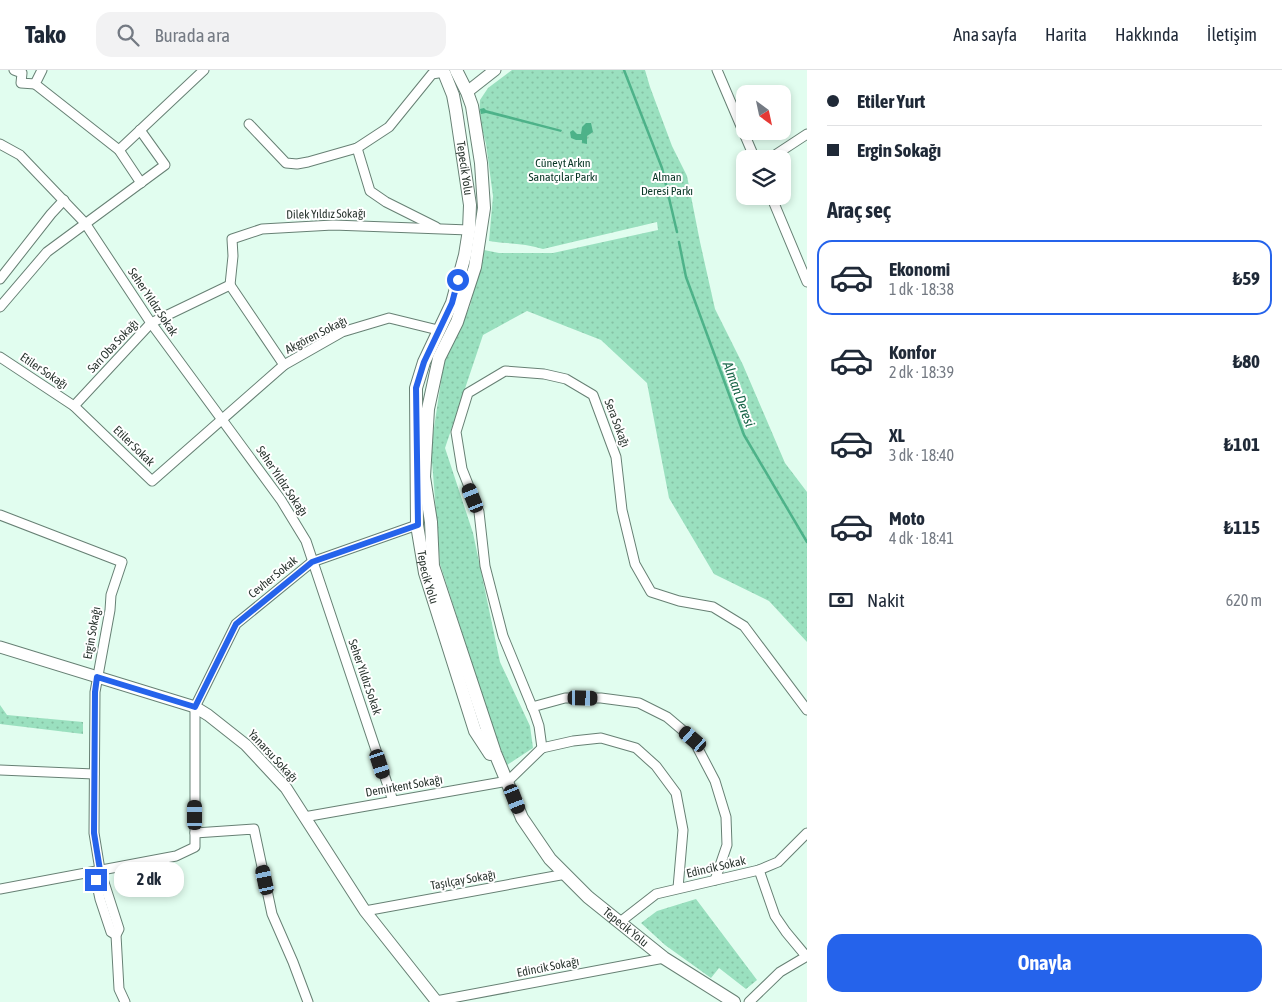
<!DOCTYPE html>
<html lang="tr">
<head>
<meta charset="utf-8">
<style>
	body { margin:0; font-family:"Asap Condensed",sans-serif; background:#f2f2f3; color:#1f2937; height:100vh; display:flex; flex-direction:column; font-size:19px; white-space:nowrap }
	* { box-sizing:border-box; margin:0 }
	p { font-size:16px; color:#747a83 }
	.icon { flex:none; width:28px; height:28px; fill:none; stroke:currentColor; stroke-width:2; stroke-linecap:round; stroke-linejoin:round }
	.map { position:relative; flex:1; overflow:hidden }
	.drawer { display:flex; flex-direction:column; background:#fff; width:475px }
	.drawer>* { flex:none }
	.guide { display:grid; align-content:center; height:110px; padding:0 20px; background:#fff }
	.needle { width:32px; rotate:147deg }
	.controls { position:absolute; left:736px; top:15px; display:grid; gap:10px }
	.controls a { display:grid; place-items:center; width:55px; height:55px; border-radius:10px; background:#fff; box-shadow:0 2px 8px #0003; font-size:25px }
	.end { position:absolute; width:22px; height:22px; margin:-11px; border:6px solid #2563eb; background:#fff; box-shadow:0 0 0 2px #fff }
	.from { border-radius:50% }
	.bubble { position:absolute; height:35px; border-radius:15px; background:#fff; box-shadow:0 2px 8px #0003; font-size:16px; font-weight:700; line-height:35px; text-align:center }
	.car { position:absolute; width:15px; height:30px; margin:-15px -8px; border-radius:6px; box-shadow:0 0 4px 1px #0007; background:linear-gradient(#222 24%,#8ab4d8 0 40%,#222 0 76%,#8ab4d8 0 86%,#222 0) }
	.guide b { display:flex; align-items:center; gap:18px; height:48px; font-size:19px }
	.guide b+b { border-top:1px solid #e0e1e3 }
	.guide i { width:12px; height:12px; background:#1f2937 }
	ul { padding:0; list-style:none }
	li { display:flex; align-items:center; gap:15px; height:75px; margin:0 10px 8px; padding:0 10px; border:2px solid transparent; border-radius:15px }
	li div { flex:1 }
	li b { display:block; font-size:19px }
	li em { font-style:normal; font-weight:700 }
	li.active { border-color:#2563eb }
	li>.icon { width:45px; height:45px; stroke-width:1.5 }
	h2 { padding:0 20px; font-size:22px; line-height:60px }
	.pay { display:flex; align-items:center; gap:12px; height:55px; padding:0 20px; font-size:19px }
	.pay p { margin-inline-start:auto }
	.button { display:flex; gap:10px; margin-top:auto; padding:10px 20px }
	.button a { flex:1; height:58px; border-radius:15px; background:#2563eb; color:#fff; font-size:20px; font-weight:700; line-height:58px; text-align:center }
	header { display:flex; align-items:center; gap:30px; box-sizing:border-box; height:70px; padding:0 25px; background:#fff; border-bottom:1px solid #e0e1e3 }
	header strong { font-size:24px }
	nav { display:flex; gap:28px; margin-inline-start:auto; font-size:18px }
	.search { width:350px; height:45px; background:#f2f2f3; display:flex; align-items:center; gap:12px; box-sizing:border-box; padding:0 18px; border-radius:15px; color:#747a83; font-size:19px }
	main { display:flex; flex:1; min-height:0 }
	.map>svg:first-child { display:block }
	.park { fill:url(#park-dots) }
	.water { fill:#4db289 }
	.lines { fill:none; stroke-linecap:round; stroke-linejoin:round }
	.stream { stroke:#4db289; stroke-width:2.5 }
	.minor-casing { stroke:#678074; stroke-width:11 }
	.tertiary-casing { stroke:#678074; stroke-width:13 }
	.secondary-casing { stroke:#678074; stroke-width:14 }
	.minor { stroke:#fff; stroke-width:9 }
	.tertiary { stroke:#fff; stroke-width:11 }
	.secondary { stroke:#fff; stroke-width:12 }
	.route { stroke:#2563eb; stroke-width:6 }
	.labels { text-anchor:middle; stroke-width:4; stroke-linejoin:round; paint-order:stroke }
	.park-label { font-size:12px; fill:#083625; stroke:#fff }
	.street-label { font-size:12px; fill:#2b3630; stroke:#fff }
	.water-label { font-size:14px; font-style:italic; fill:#1a6649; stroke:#fff }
</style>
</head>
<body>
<header>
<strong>Tako</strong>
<div class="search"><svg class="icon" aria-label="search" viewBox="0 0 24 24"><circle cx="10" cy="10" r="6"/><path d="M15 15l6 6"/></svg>Burada ara</div>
<nav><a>Ana sayfa</a><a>Harita</a><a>Hakkında</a><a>İletişim</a></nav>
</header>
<main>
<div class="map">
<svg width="807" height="932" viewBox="0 0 807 932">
	<defs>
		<pattern id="park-dots" width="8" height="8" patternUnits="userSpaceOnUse" patternTransform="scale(1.25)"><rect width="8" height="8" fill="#9ae0bf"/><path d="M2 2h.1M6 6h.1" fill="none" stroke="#85c1a4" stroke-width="1.8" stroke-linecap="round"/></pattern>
	</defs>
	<rect width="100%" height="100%" fill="#e1fdef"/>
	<g class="park">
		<path d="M512 0H645L650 17 672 76 687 106 700 172 715 239 743 295 785 393 807 422V572L769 531 714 504 669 428 647 313 601 270 527 241 483 265 445 378 473 463 500 592 530 656 533 678 507 695 493 659 440 494 431 378 444 291 457 266 470 236 484 180 499 183H553L658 160 657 152 543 179C525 173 507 174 489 171L493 126 486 74 479 47 480 30 488 18Z"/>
		<polygon points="0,635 7,645 83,652 83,664 0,654"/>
		<polygon points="696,829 757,910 746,919 719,898 711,908 665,875 641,853 657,841"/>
	</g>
	<g class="water">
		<polygon points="484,38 486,40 562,60 561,62 486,43 481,44 480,39"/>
		<polygon points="586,53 591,53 593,62 587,66 587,74 582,73 582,70 576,70 571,68 570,62 573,60 577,64 581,64 582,57"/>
	</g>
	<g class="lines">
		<g class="stream">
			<polyline points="624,0 662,98 677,162"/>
			<polyline points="679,172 686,207 744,365 807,472"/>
		</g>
		<g class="minor-casing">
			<g id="minor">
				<polyline points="14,0 22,3 21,13 35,14"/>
				<polyline points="42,0 35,14 119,80 141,113"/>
				<polyline points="717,0 755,89"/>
				<polyline points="249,54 286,93 297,94 308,92 357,78 389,57 432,4 444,2"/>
				<polyline points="0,74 20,85 85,153 151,253 281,430 306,471 393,731"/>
				<polyline points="357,78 370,121 386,132 436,157"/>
				<polyline points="119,80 204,0"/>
				<polyline points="769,89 807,64"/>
				<polyline points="771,126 807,212"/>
				<polyline points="0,209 51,144 64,130"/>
				<polyline points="230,215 233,186 232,169 262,159 333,155 469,160"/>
				<polyline points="230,215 284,295"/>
				<polyline points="0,237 47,182 165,95 140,60"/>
				<polyline points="0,287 74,336 152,411 284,295 342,262 389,248 438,260"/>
				<polyline points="74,336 151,253 230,215"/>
				<polyline points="0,445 122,492 111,525 110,540 95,622 94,763 100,800 119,859 116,865 119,919 125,932"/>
				<polyline points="532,637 565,628 601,628 639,633 667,647 693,669 715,711 726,747 727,775 715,810"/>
				<polyline points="542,678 539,656 535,644 503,566 485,496 479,442 462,399 456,362 468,323 505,301 544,304 566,309 593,325 616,387 622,440 635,494 651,522 679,531 713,537 744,556 807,640"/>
				<polyline points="542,678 573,671 601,668 636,678 656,696 676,723 683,760 678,818"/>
				<polyline points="0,700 94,704"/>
				<polyline points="304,747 508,711 542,678"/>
				<polyline points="195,763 254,759 272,844 293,892 308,932"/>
				<polyline points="100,800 96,810 100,829 111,862 116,865"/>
				<polyline points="759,800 775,846 786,862 806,886"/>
				<polyline points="0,819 176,786 195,777 195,637 236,554 312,492 417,455"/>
				<polyline points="365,841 566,804"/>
				<polyline points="620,852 656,824 759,800 778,792 807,763"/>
				<polyline points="436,931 664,888"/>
				<polyline points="749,932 780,902 807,886"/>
			</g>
		</g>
		<g class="tertiary-casing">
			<g id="tertiary">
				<polyline points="467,22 495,0"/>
				<polyline points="0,577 195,637 208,645 246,675 286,718 365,841 437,932"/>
			</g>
		</g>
		<g class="secondary-casing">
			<g id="secondary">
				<path id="s1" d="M443 0 453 25 456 41 470 135 469 160 465 185 452 233 424 292 416 318 417 455 425 503 475 661 490 684"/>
				<path id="s2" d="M456 0 467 22 472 36 481 93 484 138 475 197 457 252 439 288 428 339 424 407 431 452 433 496 495 683 522 748 550 789 588 827 664 888 734 932"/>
			</g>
		</g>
		<use href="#minor" class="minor"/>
		<use href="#tertiary" class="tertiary"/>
		<use href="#secondary" class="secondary"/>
	</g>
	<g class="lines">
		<polyline class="route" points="96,810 100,800 94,763 95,622 97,607 195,637 236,554 312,492 418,455 416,318 424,292 452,233 458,210"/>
	</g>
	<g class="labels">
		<g class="park-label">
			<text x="563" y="97">Cüneyt Arkın<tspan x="563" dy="14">Sanatçılar Parkı</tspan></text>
			<text x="667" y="111">Alman<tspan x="667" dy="14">Deresi Parkı</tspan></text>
		</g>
		<g class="street-label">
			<text dy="4" stroke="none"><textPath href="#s1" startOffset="101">Tepecik Yolu</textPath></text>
			<text transform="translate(326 144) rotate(-1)" y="4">Dilek Yıldız Sokağı</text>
			<text transform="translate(153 232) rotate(56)" y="4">Seher Yıldız Sokak</text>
			<text transform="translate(316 265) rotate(-27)" y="4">Akgören Sokağı</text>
			<text transform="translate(113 276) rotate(-47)" y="4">Sarı Oba Sokağı</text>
			<text transform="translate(44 301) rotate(34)" y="4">Etiler Sokağı</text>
			<text transform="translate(617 353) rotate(69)" y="4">Sera Sokağı</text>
			<text transform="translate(134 376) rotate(44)" y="4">Etiler Sokak</text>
			<text transform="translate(282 411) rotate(56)" y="4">Seher Yıldız Sokağı</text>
			<text transform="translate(273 507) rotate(-39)" y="4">Cevher Sokak</text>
			<text dy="4" stroke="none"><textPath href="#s1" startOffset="521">Tepecik Yolu</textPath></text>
			<text transform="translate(92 563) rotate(-80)" y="4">Ergin Sokağı</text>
			<text transform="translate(365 607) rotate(71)" y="4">Seher Yıldız Sokak</text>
			<text transform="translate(273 686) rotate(47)" y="4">Yanarsu Sokağı</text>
			<text transform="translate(404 716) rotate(-10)" y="4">Demirkent Sokağı</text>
			<text transform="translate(716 797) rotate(-13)" y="4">Edincik Sokak</text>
			<text transform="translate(463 810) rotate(-10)" y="4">Taşılçay Sokağı</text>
			<text dy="4" stroke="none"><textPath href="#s2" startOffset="929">Tepecik Yolu</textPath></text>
			<text transform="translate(548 897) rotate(-11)" y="4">Edincik Sokağı</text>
		</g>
		<g class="water-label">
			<text transform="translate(739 324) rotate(70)" y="5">Alman Deresi</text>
		</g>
	</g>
</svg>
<div class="controls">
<a><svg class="needle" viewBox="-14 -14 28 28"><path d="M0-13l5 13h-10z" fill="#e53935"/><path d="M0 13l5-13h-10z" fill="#747a83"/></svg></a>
<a><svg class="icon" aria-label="layers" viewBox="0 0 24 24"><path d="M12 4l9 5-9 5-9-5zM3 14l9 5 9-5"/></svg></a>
</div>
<i class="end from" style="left:458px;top:210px"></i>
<i class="end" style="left:96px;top:810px"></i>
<div class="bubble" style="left:114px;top:792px;width:70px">2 dk</div>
<i class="car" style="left:473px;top:428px;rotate:338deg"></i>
<i class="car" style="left:583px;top:628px;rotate:91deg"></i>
<i class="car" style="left:693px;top:669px;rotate:311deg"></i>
<i class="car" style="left:380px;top:694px;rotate:162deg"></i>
<i class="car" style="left:515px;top:729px;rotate:159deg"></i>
<i class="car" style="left:195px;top:745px;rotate:0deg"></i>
<i class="car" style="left:265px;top:810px;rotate:348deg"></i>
</div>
<section class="drawer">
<div class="guide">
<b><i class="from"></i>Etiler Yurt</b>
<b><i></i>Ergin Sokağı</b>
</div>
<h2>Araç seç</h2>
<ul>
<li class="active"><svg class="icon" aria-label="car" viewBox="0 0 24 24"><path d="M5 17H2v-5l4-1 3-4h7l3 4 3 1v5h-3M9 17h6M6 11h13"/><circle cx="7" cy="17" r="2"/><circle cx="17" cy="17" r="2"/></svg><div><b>Ekonomi</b><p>1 dk · 18:38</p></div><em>₺59</em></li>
<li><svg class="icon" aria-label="car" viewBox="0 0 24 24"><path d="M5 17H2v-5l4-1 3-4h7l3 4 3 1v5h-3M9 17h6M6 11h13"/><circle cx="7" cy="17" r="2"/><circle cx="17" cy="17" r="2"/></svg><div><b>Konfor</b><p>2 dk · 18:39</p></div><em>₺80</em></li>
<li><svg class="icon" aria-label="car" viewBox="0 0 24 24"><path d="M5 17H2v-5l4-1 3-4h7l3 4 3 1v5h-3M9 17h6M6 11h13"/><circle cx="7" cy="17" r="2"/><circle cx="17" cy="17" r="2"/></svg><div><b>XL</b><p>3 dk · 18:40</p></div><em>₺101</em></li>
<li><svg class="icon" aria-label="car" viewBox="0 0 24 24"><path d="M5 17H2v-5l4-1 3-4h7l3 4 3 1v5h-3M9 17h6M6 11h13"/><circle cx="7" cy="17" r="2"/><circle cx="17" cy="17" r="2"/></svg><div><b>Moto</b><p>4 dk · 18:41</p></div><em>₺115</em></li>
</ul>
<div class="pay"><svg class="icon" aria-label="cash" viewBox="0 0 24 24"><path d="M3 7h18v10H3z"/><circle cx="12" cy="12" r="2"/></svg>Nakit<p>620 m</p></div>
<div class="button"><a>Onayla</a></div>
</section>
</main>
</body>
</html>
